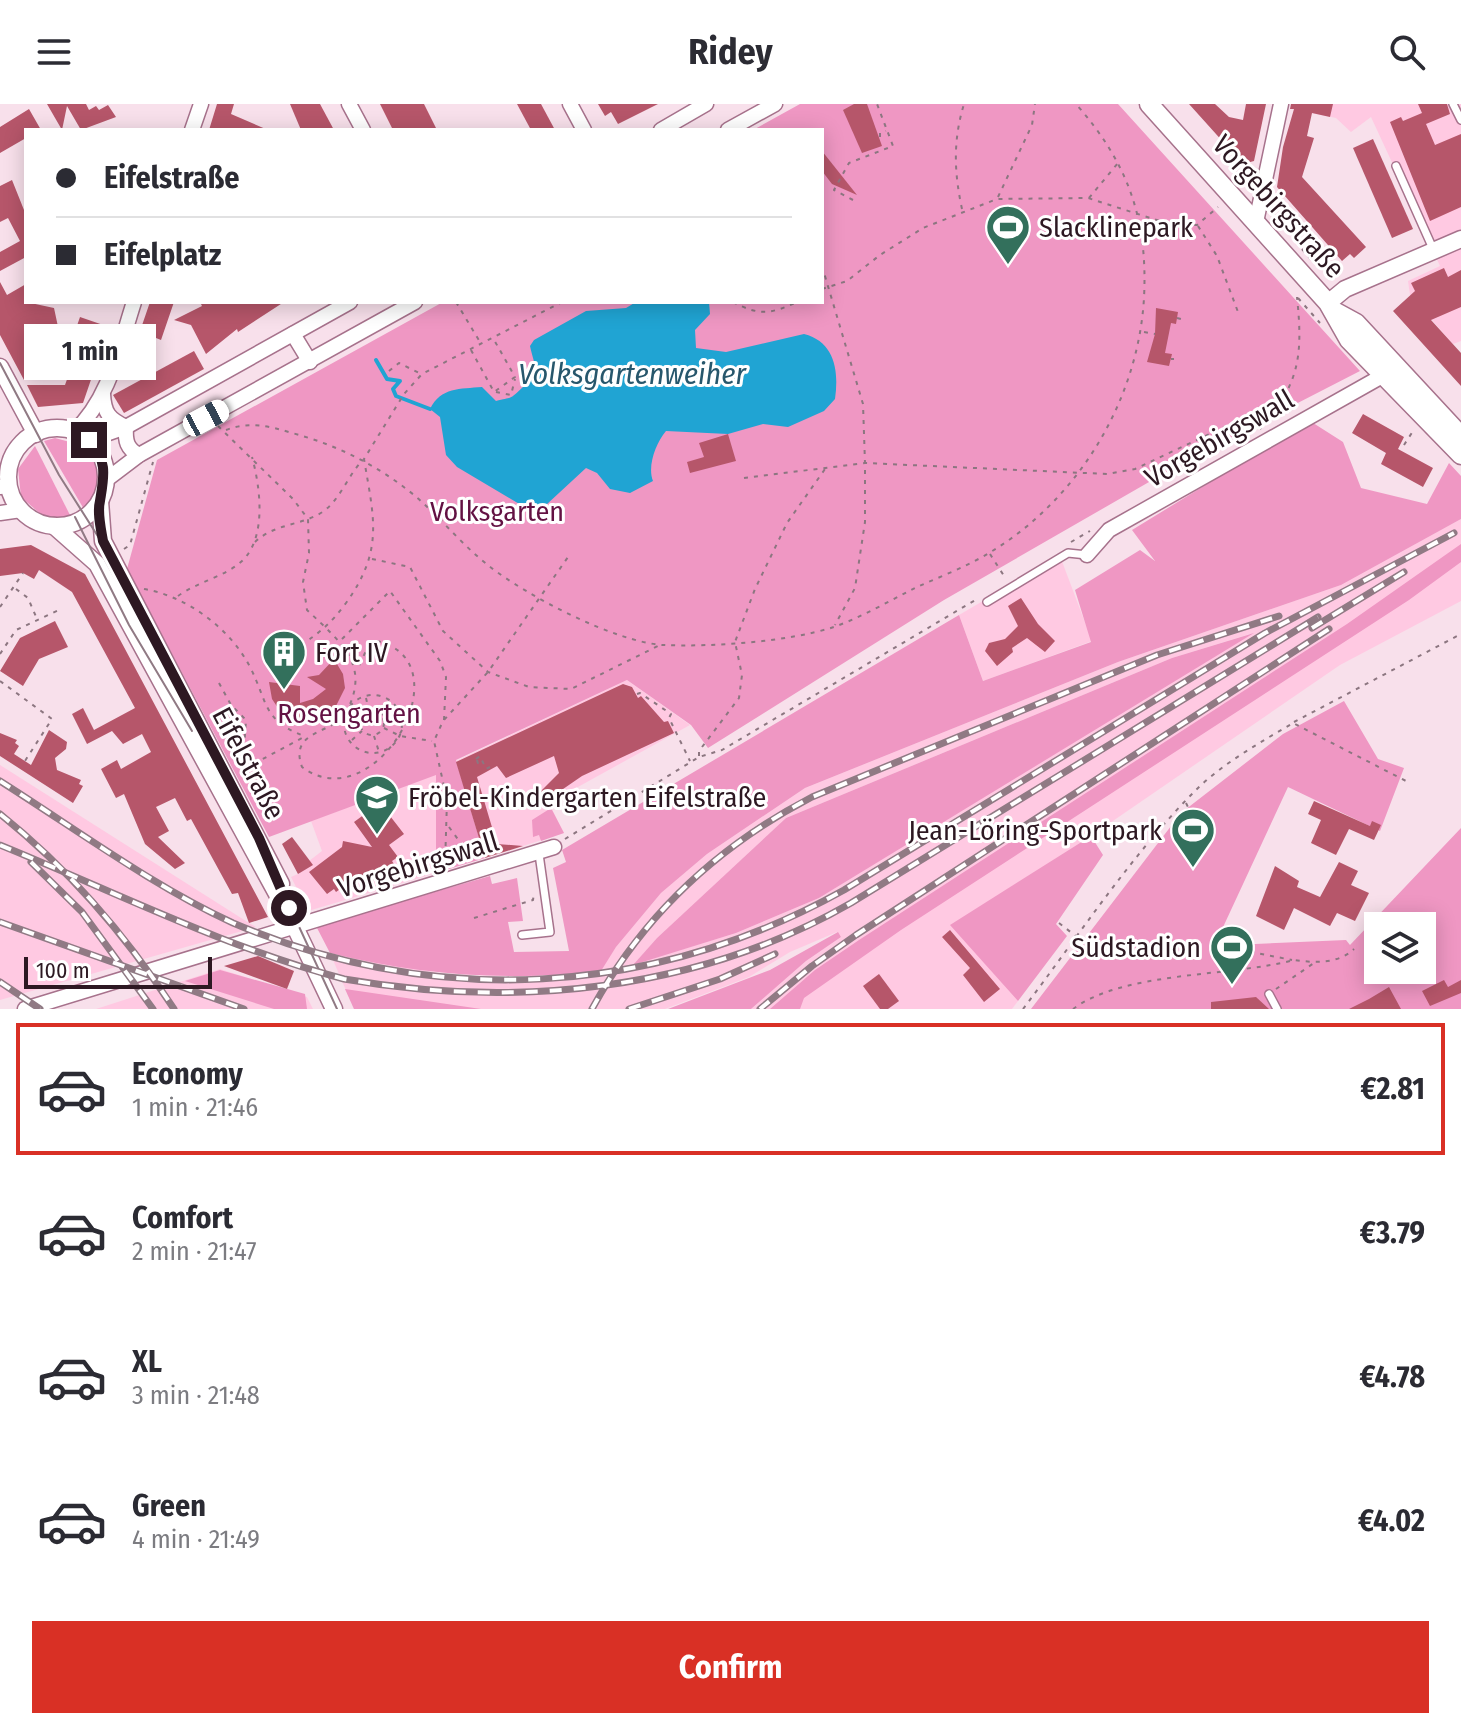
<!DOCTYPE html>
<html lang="en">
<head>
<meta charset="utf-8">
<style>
	body { margin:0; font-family:"Fira Sans Condensed",sans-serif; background:#f7f7f7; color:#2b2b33; height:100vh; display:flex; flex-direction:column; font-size:30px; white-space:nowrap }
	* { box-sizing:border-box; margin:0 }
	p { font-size:26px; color:#7c7c81 }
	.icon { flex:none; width:44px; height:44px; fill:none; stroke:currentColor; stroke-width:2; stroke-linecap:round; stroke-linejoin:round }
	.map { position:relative; height:905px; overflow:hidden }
	.panel { display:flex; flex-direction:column; background:#fff; flex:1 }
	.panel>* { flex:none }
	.top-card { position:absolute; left:24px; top:24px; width:800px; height:176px; border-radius:0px; box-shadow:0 4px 20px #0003; display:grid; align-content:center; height:176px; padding:0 32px; background:#fff }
	.tools { position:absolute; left:1364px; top:808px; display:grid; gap:16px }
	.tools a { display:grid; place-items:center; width:72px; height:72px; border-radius:0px; background:#fff; box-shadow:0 4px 20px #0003; font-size:40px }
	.scale { position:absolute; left:24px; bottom:20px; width:188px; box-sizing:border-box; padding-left:8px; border:4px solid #2d1822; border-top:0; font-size:22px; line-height:28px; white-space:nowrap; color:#2d1822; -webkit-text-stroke:6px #fff; paint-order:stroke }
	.end { position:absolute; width:36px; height:36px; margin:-18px; border:10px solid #2d1822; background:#fff; box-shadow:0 0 0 4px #fff }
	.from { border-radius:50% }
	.bubble { position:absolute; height:56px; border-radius:0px; background:#fff; box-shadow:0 4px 20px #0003; font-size:26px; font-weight:700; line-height:56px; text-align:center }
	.car { position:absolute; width:24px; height:48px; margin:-24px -12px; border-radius:10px; box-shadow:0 0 6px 2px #0007; background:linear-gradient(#fff 24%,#345 0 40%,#fff 0 76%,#345 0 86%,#fff 0) }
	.top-card b { display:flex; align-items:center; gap:28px; height:76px; font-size:30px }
	.top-card b+b { border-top:2px solid #e1e1e2 }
	.top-card i { width:20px; height:20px; background:#2b2b33 }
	ul { padding:14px 0 0; list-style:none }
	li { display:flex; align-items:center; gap:24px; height:132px; margin:0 16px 12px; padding:0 16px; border:4px solid transparent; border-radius:0px }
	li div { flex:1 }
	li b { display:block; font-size:30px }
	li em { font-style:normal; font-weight:700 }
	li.on { border-color:#d93025 }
	li>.icon { width:72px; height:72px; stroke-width:1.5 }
	.button { display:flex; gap:16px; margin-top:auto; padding:16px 32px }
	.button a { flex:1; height:92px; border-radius:0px; background:#d93025; color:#fff; font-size:32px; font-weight:700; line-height:92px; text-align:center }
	header { display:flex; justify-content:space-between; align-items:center; height:104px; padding:0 32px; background:#fff; font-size:36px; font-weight:700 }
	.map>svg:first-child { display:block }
	.built { fill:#ffc9e2; fill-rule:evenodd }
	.green { fill:#ef97c3; fill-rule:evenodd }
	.water { fill:#20a4d3 }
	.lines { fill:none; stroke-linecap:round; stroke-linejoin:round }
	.stream { stroke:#20a4d3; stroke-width:4 }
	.building { fill:#b6566a }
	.service-casing { stroke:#a7728c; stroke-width:10 }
	.minor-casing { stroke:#a7728c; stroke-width:17 }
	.tertiary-casing { stroke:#a7728c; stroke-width:19 }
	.secondary-casing { stroke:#a7728c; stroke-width:21 }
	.path { stroke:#8c7680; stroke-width:2; stroke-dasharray:4 6; stroke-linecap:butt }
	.service { stroke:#fff; stroke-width:7 }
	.minor { stroke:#fff; stroke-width:14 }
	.tertiary { stroke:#fff; stroke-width:16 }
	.secondary { stroke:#fff; stroke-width:18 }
	.tram { stroke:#907a84; stroke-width:2 }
	.rail-casing { stroke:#907a84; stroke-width:7 }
	.rail { stroke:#fff; stroke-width:4; stroke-dasharray:12; stroke-linecap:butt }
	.route { stroke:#2d1822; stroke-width:10 }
	.labels { text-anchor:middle; stroke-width:6; stroke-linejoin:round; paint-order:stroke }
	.street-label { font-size:28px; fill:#2d1822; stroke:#fff }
	.poi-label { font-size:28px; fill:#2d1822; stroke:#fff; text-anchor:start }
	.park-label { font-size:28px; fill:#631143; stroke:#fff }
	.water-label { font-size:30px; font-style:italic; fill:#27576c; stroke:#fff }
</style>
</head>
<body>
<header><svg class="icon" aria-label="menu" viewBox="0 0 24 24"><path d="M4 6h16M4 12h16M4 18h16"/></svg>Ridey<svg class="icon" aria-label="search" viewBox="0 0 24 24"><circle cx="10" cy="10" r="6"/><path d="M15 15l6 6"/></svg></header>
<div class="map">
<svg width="1461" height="905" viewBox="0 0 1461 905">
	<rect width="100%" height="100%" fill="#f8e0eb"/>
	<g class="built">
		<polygon points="1292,0 1461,0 1461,237 1453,240 1410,191 1408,177 1440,162 1371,13 1351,28 1336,14 1291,5"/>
		<path d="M1461 415V497L1340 561 1091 732 951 821 1018 897 1012 905H751L806 857 841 833 837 828 790 848 749 873 665 905H354L330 849 455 872 544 874 600 867 616 843 661 789 707 750 805 684 1118 558 1341 481ZM1250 530 819 794 736 829 634 860 657 834 786 714 1172 554Z"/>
		<polygon points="1060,452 1092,537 983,577 959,511"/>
		<polygon points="627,576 690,621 549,699 564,729 485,754 456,657"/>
		<polygon points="0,661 249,819 256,823 0,896"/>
		<polygon points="437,670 436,769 308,807 291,773 300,769 300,764 322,747 311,717"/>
		<polygon points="220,865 307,893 313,905 96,905"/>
	</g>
	<g class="green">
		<polygon points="800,0 1118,0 1360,267 1189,355 944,496 708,644 691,621 627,576 456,656 485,754 436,769 436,671 269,733 127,465 157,356 443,198 822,198 822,26 753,26"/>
		<path d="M1310 317 1343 338 1361 384 1427 400 1449 359 1461 372V415L1341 481 1118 558 805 684 707 750 661 789 616 843 601 867C508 878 420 871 330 849L316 822 490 772 492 780 517 774 523 817 508 818 514 848 569 847 553 764 566 758 562 746 959 511 983 577 1091 538 1075 486 1140 446 1155 457 1132 426Z"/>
		<path d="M55 334 81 341C102 359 107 387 85 407L44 337Z"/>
		<polygon points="35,342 72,415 45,414 21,393 18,365"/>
		<polygon points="1461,440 1461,458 1409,496 901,826 804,894 800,905 770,905 815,866 859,836 1347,520"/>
		<polygon points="1254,529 819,794 736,829 633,861 657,834 786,714 1172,554"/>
		<path d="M1344 597 1378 655 1404 664 1380 727 1288 683 1218 834 1233 841 1346 836 1350 841 1461 724V905H1031L1181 709 1283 630ZM1378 822H1422V866H1378Z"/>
		<polygon points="551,704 564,729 541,737 539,731 533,733 532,716"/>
		<polygon points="1091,732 1103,751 1056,820 1067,832 1018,897 950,821"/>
		<polygon points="838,828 841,833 806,857 751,905 668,905 770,866"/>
		<polygon points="220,866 305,890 307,905 274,905 185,877"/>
		<polygon points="345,885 481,905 354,905"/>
	</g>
	<path class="water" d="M636 198H709L710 210 695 226 696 244 726 248 804 230C835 238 839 267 835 295L824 307 788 323 763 320 728 330 666 327C656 339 647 362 653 377L630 389 610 385 597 369 586 364 546 401H521L457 363 446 351 440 313 430 305C441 283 460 285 482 283L496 297C514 293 510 295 523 283 541 267 535 265 530 242L534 236 586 207 626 204Z"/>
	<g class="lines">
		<polyline class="stream" points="376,256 387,275 400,277 393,285 396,292 430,305"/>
	</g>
	<g class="building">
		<polygon points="47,0 86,0 89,6 96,2 99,6 108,1 116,13 81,26 67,2 62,26"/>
		<polygon points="217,0 234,0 231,10 268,26 209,26"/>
		<polygon points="290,0 320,0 334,26 301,26"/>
		<polygon points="380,0 424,0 437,26 393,26"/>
		<polygon points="517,0 541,0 555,26 531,26"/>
		<polygon points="598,0 658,0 618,20 611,8 605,12"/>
		<polygon points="854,0 867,0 882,42 862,49 843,6"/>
		<polygon points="1189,0 1215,0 1229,13 1243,16 1246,0 1266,0 1254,57 1243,60"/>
		<polygon points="1291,0 1333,0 1330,13 1312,9 1307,32 1314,34 1302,73 1366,143 1354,154 1350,150 1342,157 1277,83 1283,43 1294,5 1290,5"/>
		<polygon points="1418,0 1447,0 1450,10 1426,20 1435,41 1461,30 1461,103 1430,117 1390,18 1401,13 1403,17 1422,9"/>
		<polygon points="29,5 41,26 26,26 26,34 0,49 0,23"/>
		<polygon points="1373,35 1413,125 1392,134 1353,44"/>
		<polygon points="822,47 857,91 832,80 822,67"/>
		<polygon points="12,76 26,111 26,153 0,167 0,148 20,137 8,114 0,118 0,82"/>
		<polygon points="1444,164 1448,173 1461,166 1461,203 1431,216 1461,249 1461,282 1393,207 1415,187 1411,179"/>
		<polygon points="0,178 7,191 26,180 26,198 54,204 63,246 49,253 54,261 24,276 0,231"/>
		<polygon points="150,198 174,198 161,236 156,234 143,273 126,268"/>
		<polygon points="200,198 284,198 238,228 237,225 206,250 191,221 174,216 202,202"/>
		<polygon points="1156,204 1178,208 1176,220 1171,219 1165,249 1172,250 1169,262 1147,258 1155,230"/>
		<polygon points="80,213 109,223 83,299 38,303 27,281 65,281 81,236 70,242"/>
		<polygon points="194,247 204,265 124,309 113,291"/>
		<polygon points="1363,310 1404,333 1398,345 1433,364 1423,383 1381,360 1386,349 1352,329"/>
		<polygon points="728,330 736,357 690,369 687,358 704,353 699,339"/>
		<polygon points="31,441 85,470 268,813 249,819 238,789 232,790 191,715 187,717 175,694 156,703 169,727 158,733 185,759 175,765 145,740 124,690 116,694 101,665 117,656 121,665 151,648 142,630 123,640 112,627 87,640 72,610 83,604 94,626 135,604 72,488 39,466 34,475 23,469 0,472 0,445"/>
		<polygon points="1021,494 1038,520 1055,537 1045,548 1027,534 1012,544 1013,548 997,562 985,547 989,539 1005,535 1018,522 1008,502"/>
		<polygon points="55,517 68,543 39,555 23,582 0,567 20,534"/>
		<polygon points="334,555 343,570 345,584 333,608 308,619 290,615 280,607 272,595 269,578 300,582 300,599 313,595 326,585 307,573 319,571"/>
		<polygon points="623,580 632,583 638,594 641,592 664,618 668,617 674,629 582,672 534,705 533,695 559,669 554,652 506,674 497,662 477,673 497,740 523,742 485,754 456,658"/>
		<polygon points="49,626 67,638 66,645 55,654 57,666 81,676 79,680 83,682 73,699 0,652 0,629 17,636 15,639 19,642 14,650 31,661"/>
		<polygon points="1314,697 1370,722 1372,717 1381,721 1374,736 1349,725 1336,751 1311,739 1321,716 1308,710"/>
		<polygon points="380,699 404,730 389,741 398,753 392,757 394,760 370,779 367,775 363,779 358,772 336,788 334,785 327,790 309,768 342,743 343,737 372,743 354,718"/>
		<polygon points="292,733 313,761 298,770 282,740"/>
		<polygon points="1339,758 1358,767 1351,781 1369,789 1355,817 1337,809 1330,822 1294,804 1284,826 1256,812 1275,762 1299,777 1297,783 1320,793"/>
		<polygon points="950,826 1000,885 984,898 963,871 970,864 942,833"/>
		<polygon points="258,852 294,867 287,885 224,862"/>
		<polygon points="879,870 899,897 888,905 880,905 863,882"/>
		<polygon points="1444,876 1448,883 1461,876 1461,889 1430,902 1422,887"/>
		<polygon points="1389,883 1401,905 1349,905 1369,895"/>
		<polygon points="1256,893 1269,905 1211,905 1211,898"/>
	</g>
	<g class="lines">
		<g class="service-casing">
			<g id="service">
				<polyline points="1453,0 1461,16"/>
				<polyline points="1396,62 1434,147"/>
				<polyline points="987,498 1068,449 1087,451"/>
				<polyline points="522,831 550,828 539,750"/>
				<polyline points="1269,890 1277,905"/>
			</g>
		</g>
		<g class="minor-casing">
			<g id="minor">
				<polyline points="349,0 363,26"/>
				<polyline points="570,0 584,26"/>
				<polyline points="192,26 201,0"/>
				<polyline points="661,26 706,0"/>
				<polyline points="728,26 775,0"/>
				<polyline points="1256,118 1281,0"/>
				<polyline points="293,230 310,258"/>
				<path d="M103 290C104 309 109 315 126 323"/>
				<path d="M126 323C125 337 127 345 139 351"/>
				<path d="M74 328C110 294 119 244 134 198"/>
				<polyline points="89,336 126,323 350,198"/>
				<polyline points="106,376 139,351 415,198"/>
				<polyline points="0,383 8,382"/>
				<polyline points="0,409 21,406"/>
				<polyline points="1087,451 1109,426 1384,271"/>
				<polyline points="25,905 554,743"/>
			</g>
		</g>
		<g class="tertiary-casing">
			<g id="tertiary">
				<polyline points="1328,199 1345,185 1461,135"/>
				<polyline points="0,263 36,330"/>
				<circle cx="57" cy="373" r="49"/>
				<polyline points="100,397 103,437 281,780"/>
				<polyline points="54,422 97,460 295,823 334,905"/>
			</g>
		</g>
		<g class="secondary-casing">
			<g id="secondary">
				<polyline points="1149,0 1328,199 1349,236 1461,351"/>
				<polyline points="1334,207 1356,219 1461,332"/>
			</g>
		</g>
		<g class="path">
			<polyline points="880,33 880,29 886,27"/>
			<polyline points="998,93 1032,21 1035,0"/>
			<polyline points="1089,94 1118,59"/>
			<polyline points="853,96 834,86 849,59 893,42 877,0"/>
			<path d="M962 105C954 68 953 36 964 0"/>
			<polyline points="1198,122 1217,152 1238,208"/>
			<polyline points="1302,145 1313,158"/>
			<polyline points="822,162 863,300 865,359 865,418 855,484 835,521"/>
			<polyline points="822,185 847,177 880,151 923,124 997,95 1088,94 1172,121 1197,121 1218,103"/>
			<polyline points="1298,194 1320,219"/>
			<polyline points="456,198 480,238"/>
			<path d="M733 198C759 212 771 210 797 198"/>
			<polyline points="1177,214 1181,215"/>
			<polyline points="1144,228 1155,230"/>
			<polyline points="471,246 494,288 515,273 493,234"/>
			<polyline points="1171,255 1174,255"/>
			<polyline points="389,267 399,259 421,270"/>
			<polyline points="496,288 511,291 515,275"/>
			<path d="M218 322 293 395 308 415 309 449 303 478 307 506C344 541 373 563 343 614 323 630 290 630 302 663 375 718 467 558 377 537L365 549 357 566"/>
			<path d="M1260 325C1300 280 1303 251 1297 193"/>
			<path d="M226 326C249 317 269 322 292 329 337 341 377 361 414 391 440 413 462 441 489 462 527 492 615 538 663 541 713 543 787 538 834 523 862 513 889 497 915 484 939 473 966 463 989 449 1078 396 1138 297 1144 194 1148 115 1128 59 1076 0"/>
			<polyline points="1404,341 1413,327"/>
			<polyline points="744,374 865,359 1107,370 1135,365 1265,304 1279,303 1290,308"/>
			<path d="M255 438C275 419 302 422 324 407 341 394 348 371 363 356"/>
			<polyline points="1071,438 1090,427"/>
			<polyline points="124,445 130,441 153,358"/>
			<polyline points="990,450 1006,475"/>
			<polyline points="372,455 410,463 443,527 488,568 529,583 571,585 660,541"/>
			<polyline points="16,485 28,494 37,515"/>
			<path d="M144 485C186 492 230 524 250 563 268 598 262 616 304 632"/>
			<path d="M178 492C197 478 227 472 243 456 267 432 260 382 252 353"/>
			<polyline points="0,503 23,469"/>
			<polyline points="342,535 390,487 440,557 446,573 444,616"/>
			<path d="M301 541C321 528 332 518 346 499 384 446 374 415 364 355L404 290 422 270 562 198"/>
			<polyline points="0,550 16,526 59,506"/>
			<polyline points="0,577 52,615 23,660"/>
			<polyline points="219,579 231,601 246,616 244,644 251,655 259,657 304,633"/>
			<polyline points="637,590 640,589 671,610 669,614 690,657"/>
			<circle cx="373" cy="620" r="29"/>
			<polyline points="366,594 369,607"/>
			<circle cx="372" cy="619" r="12"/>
			<polyline points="348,608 360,614"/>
			<polyline points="382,611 394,600"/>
			<polyline points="1294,618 1461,530"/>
			<polyline points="384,624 400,632 432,637"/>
			<polyline points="374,632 379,648"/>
			<polyline points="352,636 362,627"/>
			<polyline points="699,652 699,647 739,594 742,571 735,538 755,485 787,419 825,365"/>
			<polyline points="476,655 480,652 486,665 490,663"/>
			<polyline points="477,656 479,663"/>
			<polyline points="1186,699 1194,715"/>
			<polyline points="449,723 471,753"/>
			<polyline points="565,735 699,653 722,646 977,495"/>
			<polyline points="445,762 447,696 434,637 443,617 488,568 568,453"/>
			<polyline points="474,814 533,796 534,789"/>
			<polyline points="1059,819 1077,833"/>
			<polyline points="1222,839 1231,844 1292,856"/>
			<polyline points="1276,885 1314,859"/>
			<path d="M1023 905C1077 834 1134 747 1198 684 1225 658 1261 638 1293 619L1406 677"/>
			<path d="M1073 905C1124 867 1231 873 1294 856 1315 859 1338 860 1354 845"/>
		</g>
		<use href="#service" class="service"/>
		<use href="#minor" class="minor"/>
		<use href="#tertiary" class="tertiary"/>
		<use href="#secondary" class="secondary"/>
		<g class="tram">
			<polyline points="0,259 59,371 111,453 248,712 337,905"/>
			<polyline points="75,413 129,521 192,627"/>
		</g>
		<g class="rail-casing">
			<g id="rail">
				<polyline points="1312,524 1404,468"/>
				<path d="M0 677C76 725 151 781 233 819 436 905 652 893 844 786L1265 529 1454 429"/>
				<path d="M0 710C70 766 125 830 174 905"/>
				<path d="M0 741C113 787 226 844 344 875 517 905 698 887 851 799L1318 513"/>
				<polyline points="31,758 82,808 153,905"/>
				<polyline points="0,818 244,905"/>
				<polyline points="0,878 40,905"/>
				<path d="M592 905C643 811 718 742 812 693L1157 551 1279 512"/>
				<polyline points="629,905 720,875 775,850"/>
				<polyline points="760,905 812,862 856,831 1329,525"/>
			</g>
		</g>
		<use href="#rail" class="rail"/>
	</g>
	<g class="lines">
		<path class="route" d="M89 336C108 357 104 372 100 397 97 409 101 425 103 437L259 734 289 804"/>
	</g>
	<defs>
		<g id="stadium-pin" transform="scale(2.3)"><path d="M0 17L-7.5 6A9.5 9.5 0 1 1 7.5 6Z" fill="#33705c" stroke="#fff"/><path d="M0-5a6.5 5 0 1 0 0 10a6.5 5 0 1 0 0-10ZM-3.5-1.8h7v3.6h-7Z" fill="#fff"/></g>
		<g id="building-pin" transform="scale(2.3)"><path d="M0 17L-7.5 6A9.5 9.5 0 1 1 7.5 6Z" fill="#33705c" stroke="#fff"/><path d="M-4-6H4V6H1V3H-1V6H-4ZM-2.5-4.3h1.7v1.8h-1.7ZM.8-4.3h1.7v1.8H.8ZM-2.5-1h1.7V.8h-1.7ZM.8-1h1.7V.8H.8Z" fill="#fff"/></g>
		<g id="school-pin" transform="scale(2.3)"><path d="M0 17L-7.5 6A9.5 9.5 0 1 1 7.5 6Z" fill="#33705c" stroke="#fff"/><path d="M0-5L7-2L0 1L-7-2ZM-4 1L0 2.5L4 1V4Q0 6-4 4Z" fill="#fff"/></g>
	</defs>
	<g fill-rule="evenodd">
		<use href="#stadium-pin" x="1008" y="123"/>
		<use href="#building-pin" x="284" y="548"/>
		<use href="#school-pin" x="377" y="693"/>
		<use href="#stadium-pin" x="1193" y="726"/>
		<use href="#stadium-pin" x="1232" y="843"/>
	</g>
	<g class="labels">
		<g class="street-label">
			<text transform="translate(1279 102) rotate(48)" y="10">Vorgebirgstraße</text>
			<text transform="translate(1219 334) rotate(-30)" y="10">Vorgebirgswall</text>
			<text transform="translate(249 659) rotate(62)" y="10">Eifelstraße</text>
			<text transform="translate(418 760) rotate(-17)" y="10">Vorgebirgswall</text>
		</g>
		<g class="poi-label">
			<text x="1039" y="133">Slacklinepark</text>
			<text x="315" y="558">Fort IV</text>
			<text x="408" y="703">Fröbel-Kindergarten Eifelstraße</text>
			<text x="1162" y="736" text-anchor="end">Jean-Löring-Sportpark</text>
			<text x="1201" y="853" text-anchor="end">Südstadion</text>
		</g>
		<g class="park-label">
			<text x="497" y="417">Volksgarten</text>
			<text x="349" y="619">Rosengarten</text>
		</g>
		<g class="water-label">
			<text x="632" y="280">Volksgartenweiher</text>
		</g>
	</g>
</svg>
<div class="tools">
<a><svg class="icon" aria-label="layers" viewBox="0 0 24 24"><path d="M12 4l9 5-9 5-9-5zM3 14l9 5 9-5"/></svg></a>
</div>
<div class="scale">100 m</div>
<i class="end from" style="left:289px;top:804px"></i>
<i class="end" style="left:89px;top:336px"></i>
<div class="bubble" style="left:24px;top:220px;width:132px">1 min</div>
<i class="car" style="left:206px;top:314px;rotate:62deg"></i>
<div class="top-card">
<b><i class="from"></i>Eifelstraße</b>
<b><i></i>Eifelplatz</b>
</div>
</div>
<section class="panel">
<ul>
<li class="on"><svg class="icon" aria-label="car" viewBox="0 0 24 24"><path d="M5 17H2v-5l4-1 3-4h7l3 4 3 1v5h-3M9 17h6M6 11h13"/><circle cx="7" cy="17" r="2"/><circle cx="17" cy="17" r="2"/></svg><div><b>Economy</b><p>1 min · 21:46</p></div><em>€2.81</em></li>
<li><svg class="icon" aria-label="car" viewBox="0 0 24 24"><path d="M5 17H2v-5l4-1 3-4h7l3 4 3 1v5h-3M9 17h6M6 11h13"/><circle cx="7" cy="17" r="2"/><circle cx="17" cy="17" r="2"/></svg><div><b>Comfort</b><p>2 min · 21:47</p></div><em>€3.79</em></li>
<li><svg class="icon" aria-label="car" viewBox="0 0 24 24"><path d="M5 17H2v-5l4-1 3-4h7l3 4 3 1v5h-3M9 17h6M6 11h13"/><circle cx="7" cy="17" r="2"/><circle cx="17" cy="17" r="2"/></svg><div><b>XL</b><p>3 min · 21:48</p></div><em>€4.78</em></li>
<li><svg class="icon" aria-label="car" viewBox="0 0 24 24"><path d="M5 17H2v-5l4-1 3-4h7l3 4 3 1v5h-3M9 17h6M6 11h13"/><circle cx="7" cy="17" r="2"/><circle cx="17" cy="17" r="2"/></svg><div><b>Green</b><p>4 min · 21:49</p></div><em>€4.02</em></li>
</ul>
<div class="button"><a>Confirm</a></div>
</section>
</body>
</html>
